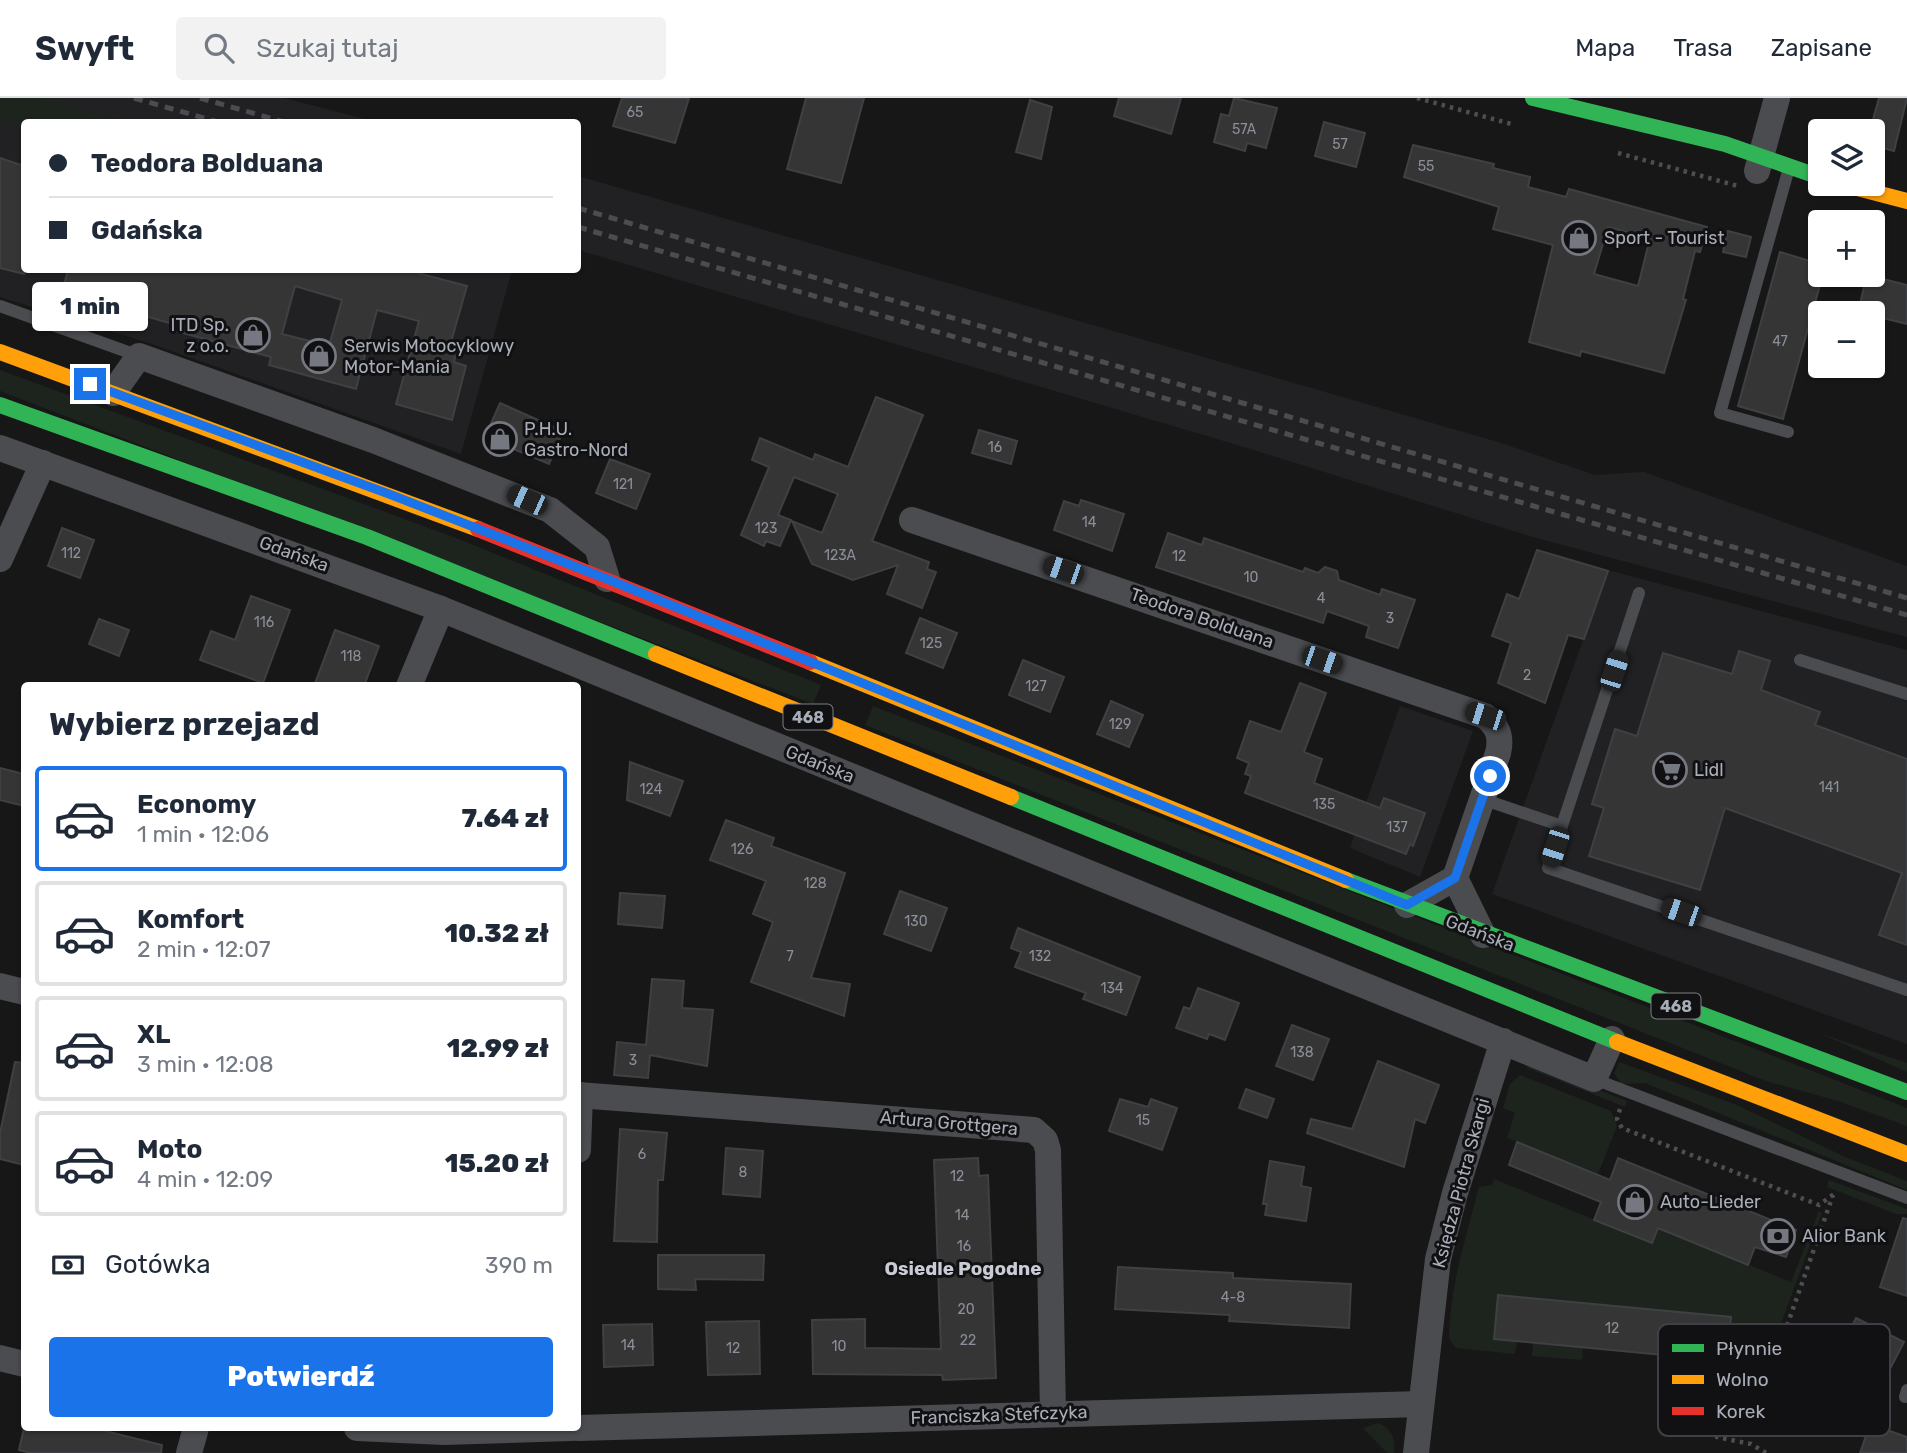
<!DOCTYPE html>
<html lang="pl">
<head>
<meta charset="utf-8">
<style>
	body { margin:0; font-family:Rubik,sans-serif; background:#f2f2f3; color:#1f2937; height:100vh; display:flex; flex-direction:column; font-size:26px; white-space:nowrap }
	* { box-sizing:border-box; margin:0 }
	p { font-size:23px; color:#747a83 }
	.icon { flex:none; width:38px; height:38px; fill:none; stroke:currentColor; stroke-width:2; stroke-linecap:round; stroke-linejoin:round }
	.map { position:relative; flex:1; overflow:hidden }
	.panel { position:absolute; left:21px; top:584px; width:560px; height:749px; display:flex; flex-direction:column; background:#fff; border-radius:7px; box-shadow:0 2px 5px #0004 }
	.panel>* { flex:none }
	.banner { position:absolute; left:21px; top:21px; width:560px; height:154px; border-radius:7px; box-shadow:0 2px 5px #0004; display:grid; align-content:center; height:154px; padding:0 28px; background:#fff }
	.tools { position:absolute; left:1808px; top:21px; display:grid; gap:14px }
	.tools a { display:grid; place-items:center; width:77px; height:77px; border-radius:7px; background:#fff; box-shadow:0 2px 5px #0004; font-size:35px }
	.end { position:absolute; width:32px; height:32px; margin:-16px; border:9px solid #1a73e8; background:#fff; box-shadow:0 0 0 4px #fff }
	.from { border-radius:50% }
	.bubble { position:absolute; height:49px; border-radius:7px; background:#fff; box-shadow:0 2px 5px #0004; font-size:23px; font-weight:800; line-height:49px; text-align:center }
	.car { position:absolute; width:21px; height:42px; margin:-21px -10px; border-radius:9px; box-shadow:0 0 5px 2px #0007; background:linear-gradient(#222 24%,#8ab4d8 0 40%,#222 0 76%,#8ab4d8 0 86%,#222 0) }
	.banner b { display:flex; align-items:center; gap:24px; height:66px; font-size:26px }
	.banner b+b { border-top:2px solid #e0e1e3 }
	.banner i { width:18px; height:18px; background:#1f2937 }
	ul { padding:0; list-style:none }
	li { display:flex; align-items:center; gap:21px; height:105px; margin:0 14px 10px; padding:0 14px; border:4px solid #e0e1e3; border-radius:7px }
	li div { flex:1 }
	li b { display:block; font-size:26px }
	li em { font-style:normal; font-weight:800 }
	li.selected { border-color:#1a73e8 }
	li>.icon { width:63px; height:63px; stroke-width:1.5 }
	h2 { padding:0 28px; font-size:32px; line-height:84px }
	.pay { display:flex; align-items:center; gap:18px; height:77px; padding:0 28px; font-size:26px }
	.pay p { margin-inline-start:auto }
	.button { display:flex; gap:14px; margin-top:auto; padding:14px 28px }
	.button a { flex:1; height:80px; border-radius:7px; background:#1a73e8; color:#fff; font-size:28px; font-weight:800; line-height:80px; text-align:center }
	header { display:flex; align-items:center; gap:42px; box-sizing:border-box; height:98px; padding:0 35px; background:#fff; border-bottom:2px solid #e0e1e3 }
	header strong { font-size:33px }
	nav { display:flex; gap:38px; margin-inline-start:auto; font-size:24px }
	.search { width:490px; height:63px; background:#f2f2f3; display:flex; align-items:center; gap:18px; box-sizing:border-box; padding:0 24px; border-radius:7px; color:#747a83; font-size:26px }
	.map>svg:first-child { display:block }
	.built { fill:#212123 }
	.green { fill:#1d241e }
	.building { fill:#353536; stroke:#3f4043; stroke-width:2; fill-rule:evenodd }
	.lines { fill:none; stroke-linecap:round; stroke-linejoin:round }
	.path { stroke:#4d4e52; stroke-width:4.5; stroke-dasharray:3.5 5; stroke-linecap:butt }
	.lane { stroke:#4b4c50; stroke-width:12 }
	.street { stroke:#4b4c50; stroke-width:26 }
	.fast { stroke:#30b455; stroke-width:16 }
	.slow { stroke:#ff9f0a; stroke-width:16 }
	.jam { stroke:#e5322d; stroke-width:16 }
	.rail { stroke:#4b4c4f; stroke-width:5; stroke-dasharray:9 7; stroke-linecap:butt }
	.route { stroke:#1a73e8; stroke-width:9 }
	.labels { text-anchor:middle; stroke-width:6; stroke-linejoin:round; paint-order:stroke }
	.number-label { font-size:14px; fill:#8b8f98 }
	.shield { fill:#111113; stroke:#7b7e86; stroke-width:2 }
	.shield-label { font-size:16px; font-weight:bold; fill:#a8adb8 }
	.poi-label { font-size:18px; fill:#a8adb8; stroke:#111113; text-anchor:start }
	.street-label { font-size:18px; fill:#a8adb8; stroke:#111113 }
	.neighbourhood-label { font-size:19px; font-weight:bold; fill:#c9ccd4; stroke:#111113 }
	.key { fill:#111113; stroke:#3e4045; stroke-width:2 }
	.key-label { font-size:19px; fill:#a8adb8 }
</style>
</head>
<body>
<header>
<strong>Swyft</strong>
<div class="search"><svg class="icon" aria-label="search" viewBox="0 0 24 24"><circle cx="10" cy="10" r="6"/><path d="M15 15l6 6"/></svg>Szukaj tutaj</div>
<nav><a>Mapa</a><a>Trasa</a><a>Zapisane</a></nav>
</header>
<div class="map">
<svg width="1907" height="1355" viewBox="0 0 1907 1355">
	<rect width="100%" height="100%" fill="#171717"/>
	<g class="built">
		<polygon points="0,0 284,0 377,24 24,24 24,172 512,172 461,356 152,246 0,199"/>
		<polygon points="578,78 1498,344 1595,377 1644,374 1907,468 1907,539 1529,438 1254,352 578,152"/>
		<polygon points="1608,472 1907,552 1907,946 1492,796"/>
		<polygon points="1400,608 1473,633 1420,779 1350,750"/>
	</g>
	<g class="green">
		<polygon points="0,0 45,0 124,24 24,24 24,30 0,23"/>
		<polygon points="0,272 456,440 821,587 813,606 0,293"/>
		<polygon points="873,608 1907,1010 1907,1028 1838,1003 1766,983 865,627"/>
		<polygon points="1819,935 1907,965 1907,974"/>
		<polygon points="1619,964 1737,1007 1845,1059 1907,1083 1907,1092 1645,985 1621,986 1614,975"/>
		<polygon points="1531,968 1543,970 1627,1003 1625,1009 1525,969"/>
		<polygon points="1520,977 1611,1013 1617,1028 1598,1076 1507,1040 1515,1015 1503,1010 1510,986"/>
		<path d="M1494 1081 1652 1145 1658 1130 1791 1184 1819 1113 1822 1115 1767 1263C1752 1283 1727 1276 1704 1274L1705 1261 1726 1263 1730 1219 1499 1197 1494 1241 1517 1243 1515 1256 1456 1250 1449 1240C1450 1189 1466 1138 1479 1089L1492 1087Z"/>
		<polygon points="1829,1082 1907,1111 1907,1116 1896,1116 1827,1089"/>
		<polygon points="1533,1245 1583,1249 1582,1262 1532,1258"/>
		<path d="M1378 1325C1392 1331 1396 1341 1394 1355H1387L1363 1330Z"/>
	</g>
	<g class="building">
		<polygon points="622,0 689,0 675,45 613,28"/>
		<polygon points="806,0 864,0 841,85 787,71"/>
		<polygon points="1119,0 1181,0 1171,36 1114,18"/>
		<polygon points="1234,0 1277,10 1266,50 1247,45 1245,53 1214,44 1221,16 1229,18"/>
		<polygon points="1879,0 1907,0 1894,53 1872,47 1872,25"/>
		<polygon points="1030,2 1052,9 1041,61 1016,54"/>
		<polygon points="1324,24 1365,35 1356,69 1315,58"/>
		<path d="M1413 47 1494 66 1493 70 1530 79 1528 89 1566 99 1569 91 1707 129 1700 154 1695 153 1683 201 1686 202 1664 275 1581 253 1580 258 1529 244 1553 147 1493 131 1499 109 1404 79ZM1608 129 1650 140 1638 188 1594 176Z"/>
		<polygon points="0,60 24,68 24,176 0,170"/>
		<polygon points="1728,133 1751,139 1746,159 1723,154"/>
		<polygon points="1780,154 1820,166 1820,187 1783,321 1738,308"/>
		<path d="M68 172H406L467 188 451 244 458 247 454 264 466 268 452 322 396 306 419 223 377 212 356 291 269 267 271 259 172 232 173 226 62 194ZM295 188 342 202 329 248 282 236Z"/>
		<polygon points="1867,177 1907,187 1907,226 1858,214"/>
		<polygon points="876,299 923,317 872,443 929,464 927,471 936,474 922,510 887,496 898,467 853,482 812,466 792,423 822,435 838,396 794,379 778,417 791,422 780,448 766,443 764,448 741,437 769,369 752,362 760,340 813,362 815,356 848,369"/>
		<polygon points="500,305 563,333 549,366 485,339"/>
		<polygon points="979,332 1017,343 1011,366 972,355"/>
		<polygon points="610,361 650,376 636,411 596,395"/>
		<polygon points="1081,402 1124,416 1112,453 1054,432 1064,403 1079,408"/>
		<polygon points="62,430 94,442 80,480 48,468"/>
		<polygon points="1168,435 1202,447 1204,440 1303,474 1305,470 1318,475 1325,469 1337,473 1339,482 1380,497 1382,491 1415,502 1398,550 1366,539 1369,528 1327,513 1323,525 1156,469"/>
		<polygon points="1537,452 1608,473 1584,541 1568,537 1545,605 1498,585 1511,545 1492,538 1507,496 1519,501"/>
		<polygon points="251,498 290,512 263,585 200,562 211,533 235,542"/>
		<polygon points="920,520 957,535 943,570 906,555"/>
		<polygon points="99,521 129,532 119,558 89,546"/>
		<polygon points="335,532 379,548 364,588 314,588"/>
		<polygon points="1739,553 1770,563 1761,592 1820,614 1815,627 1907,661 1907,847 1879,837 1902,775 1725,710 1700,792 1589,758 1604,710 1592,706 1615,631 1637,638 1663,555 1732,576"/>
		<polygon points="1023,562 1064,579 1050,614 1009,597"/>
		<polygon points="1300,585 1326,595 1304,654 1322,661 1314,685 1380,710 1384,700 1425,715 1413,748 1410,746 1406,756 1245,695 1251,678 1245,676 1249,665 1237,660 1250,623 1281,634"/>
		<polygon points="1111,603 1143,617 1129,649 1097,636"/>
		<polygon points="630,664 683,683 670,718 627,702"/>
		<polygon points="0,670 24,676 24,708 0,702"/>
		<polygon points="726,722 774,740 771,748 845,775 811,880 850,886 844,918 751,884 773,824 753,816 766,783 710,762"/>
		<polygon points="900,793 947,810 931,853 884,836"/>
		<polygon points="620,795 665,798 662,830 618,826"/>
		<polygon points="1018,830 1140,879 1126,917 1083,901 1086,895 1015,869 1021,854 1011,850"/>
		<polygon points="652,881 684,883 682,910 713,912 707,968 650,957 648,980 614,977 617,944 646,947"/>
		<polygon points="1198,890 1239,905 1225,942 1209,936 1207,941 1176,930 1184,909 1190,911"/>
		<polygon points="1292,927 1329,941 1313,982 1276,968"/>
		<polygon points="1378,963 1439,987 1425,1025 1415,1021 1404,1069 1307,1035 1311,1021 1352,1031"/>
		<polygon points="15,964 24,965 24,1067 0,1061 0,1035"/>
		<polygon points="1246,991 1274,1001 1267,1020 1239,1010"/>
		<polygon points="1120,1001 1148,1009 1151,1001 1177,1010 1162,1052 1109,1033"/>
		<polygon points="620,1031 667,1035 663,1082 658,1082 657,1144 614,1143"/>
		<polygon points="1517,1044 1610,1082 1618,1060 1796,1132 1786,1159 1755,1149 1748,1167 1658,1130 1652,1145 1594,1122 1601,1104 1509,1067"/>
		<polygon points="726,1050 763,1053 760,1099 723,1096"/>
		<polygon points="978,1060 979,1078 988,1077 996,1280 943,1282 942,1277 813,1276 812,1222 865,1221 865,1250 941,1251 934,1062"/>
		<polygon points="1270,1063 1304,1069 1301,1088 1311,1090 1306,1123 1265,1117 1267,1106 1263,1106"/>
		<polygon points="1903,1120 1907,1121 1907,1198 1880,1189"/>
		<polygon points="658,1157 764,1157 763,1182 695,1181 696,1192 658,1191"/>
		<polygon points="1118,1169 1233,1175 1233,1180 1351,1186 1349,1230 1229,1223 1230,1217 1115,1211"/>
		<polygon points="1498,1197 1731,1219 1726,1263 1494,1241"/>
		<polygon points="1856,1220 1904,1244 1889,1273 1841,1250"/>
		<polygon points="759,1223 760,1276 708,1277 706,1224"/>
		<polygon points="652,1226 653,1267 604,1269 603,1227"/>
		<polygon points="1870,1326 1907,1339 1907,1355 1860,1355"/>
		<polygon points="24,1330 93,1330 162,1347 161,1355 31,1355 19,1352"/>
	</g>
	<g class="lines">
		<g class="path">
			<polyline points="1417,0 1515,27"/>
			<polyline points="1618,55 1738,88"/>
			<polyline points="1620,1011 1617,1021 1622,1030 1819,1107 1834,1096"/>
			<path d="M1766 1355 1751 1346 1717 1339 1724 1282C1747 1281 1761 1283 1775 1262L1833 1097"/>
		</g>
		<g class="lane">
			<polyline points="0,208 139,258"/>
			<polyline points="1788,334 1720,315 1789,70"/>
			<polyline points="1639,495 1548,770 1907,892"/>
			<polyline points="1800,562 1907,596"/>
			<polyline points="1482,701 1562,728"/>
			<polyline points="1594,981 1907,1100"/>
			<polyline points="1905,1299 1907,1292"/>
		</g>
		<g class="street">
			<polyline points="1757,73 1777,0"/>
			<polyline points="113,295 139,258 373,342 550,412 597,449 607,481"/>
			<polyline points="0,350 441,511 1594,981 1612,941"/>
			<path d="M912 422 1485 618C1498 628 1502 639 1498 655L1455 780 1407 807"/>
			<polyline points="0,461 43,365"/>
			<polyline points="409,588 441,511"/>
			<polyline points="1455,780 1483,837"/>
			<polyline points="0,888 24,894"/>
			<polyline points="578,997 1034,1032 1045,1042 1048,1052 1053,1315"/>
			<polyline points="578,1052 580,997"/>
			<polyline points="0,1260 24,1266"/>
			<polyline points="357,1330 444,1334 571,1330"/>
			<polyline points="578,1330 1421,1306"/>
			<polyline points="189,1355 196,1330"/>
			<polyline points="1416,1355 1438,1161 1455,1095 1503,943"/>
		</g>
		<g class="fast">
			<polyline points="1533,0 1725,46 1820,79"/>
			<polyline points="0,307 367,439 656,556"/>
			<polyline points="1011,699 1617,944"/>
			<polyline points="1346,782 1907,994"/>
		</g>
		<g class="slow">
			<polyline points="1842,86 1907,103"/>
			<polyline points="0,254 478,431"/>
			<polyline points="656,556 1011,699"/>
			<polyline points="810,564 1346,782"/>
			<polyline points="1617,944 1907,1056"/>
		</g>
		<polyline class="jam" points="478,431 810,564"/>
		<g class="rail">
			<polyline points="134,0 218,24"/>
			<polyline points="200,0 284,24"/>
			<polyline points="578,110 1907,500"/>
			<polyline points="578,129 1907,517"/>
		</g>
	</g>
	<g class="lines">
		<polyline class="route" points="90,286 389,396 607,481 1407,807 1455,780 1490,678"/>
	</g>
	<defs>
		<g id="shop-ring" transform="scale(1.75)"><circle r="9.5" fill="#111113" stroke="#757880" stroke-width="1.5"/><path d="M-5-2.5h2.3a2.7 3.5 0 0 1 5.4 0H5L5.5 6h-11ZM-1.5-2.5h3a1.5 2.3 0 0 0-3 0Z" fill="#757880"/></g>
		<g id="supermarket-ring" transform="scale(1.75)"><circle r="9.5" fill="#111113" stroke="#757880" stroke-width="1.5"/><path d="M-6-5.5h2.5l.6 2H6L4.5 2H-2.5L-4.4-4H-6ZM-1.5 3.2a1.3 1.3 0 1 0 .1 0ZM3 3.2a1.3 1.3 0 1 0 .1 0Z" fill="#757880"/></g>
		<g id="bank-ring" transform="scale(1.75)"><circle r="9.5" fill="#111113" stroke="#757880" stroke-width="1.5"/><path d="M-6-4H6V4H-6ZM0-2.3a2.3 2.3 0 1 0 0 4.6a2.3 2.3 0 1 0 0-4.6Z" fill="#757880"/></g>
	</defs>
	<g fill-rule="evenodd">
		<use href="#shop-ring" x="1579" y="140"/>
		<use href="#shop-ring" x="253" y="237"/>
		<use href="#shop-ring" x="319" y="258"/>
		<use href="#shop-ring" x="500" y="341"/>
		<use href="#supermarket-ring" x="1670" y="672"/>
		<use href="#shop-ring" x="1635" y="1104"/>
		<use href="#bank-ring" x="1778" y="1138"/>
	</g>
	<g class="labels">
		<g class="number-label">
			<text x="635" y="19">65</text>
			<text x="1244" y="36">57A</text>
			<text x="1340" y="51">57</text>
			<text x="1426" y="73">55</text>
			<text x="1780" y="248">47</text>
			<text x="995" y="354">16</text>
			<text x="623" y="391">121</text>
			<text x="1089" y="429">14</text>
			<text x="766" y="435">123</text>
			<text x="71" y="460">112</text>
			<text x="840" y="462">123A</text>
			<text x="1179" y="463">12</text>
			<text x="1251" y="484">10</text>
			<text x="1321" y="505">4</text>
			<text x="1390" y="525">3</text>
			<text x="264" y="529">116</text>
			<text x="931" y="550">125</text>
			<text x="351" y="563">118</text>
			<text x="1527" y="582">2</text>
			<text x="1036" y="593">127</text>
			<text x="1120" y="631">129</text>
			<text x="1829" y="694">141</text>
			<text x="651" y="696">124</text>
			<text x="1324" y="711">135</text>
			<text x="1397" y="734">137</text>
			<text x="742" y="756">126</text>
			<text x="815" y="790">128</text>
			<text x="916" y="828">130</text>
			<text x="790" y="863">7</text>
			<text x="1040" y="863">132</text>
			<text x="1112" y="895">134</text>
			<text x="1302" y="959">138</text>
			<text x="633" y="967">3</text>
			<text x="1143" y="1027">15</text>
			<text x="642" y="1061">6</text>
			<text x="743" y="1079">8</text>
			<text x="957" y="1083">12</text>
			<text x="962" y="1122">14</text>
			<text x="964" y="1153">16</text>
			<text x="1233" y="1204">4-8</text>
			<text x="966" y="1216">20</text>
			<text x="1612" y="1235">12</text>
			<text x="968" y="1247">22</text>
			<text x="628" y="1252">14</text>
			<text x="839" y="1253">10</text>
			<text x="733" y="1255">12</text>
		</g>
		<g class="shield">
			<rect x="783.5" y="606.5" width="49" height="25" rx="5"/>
			<rect x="1651.5" y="895.5" width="49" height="25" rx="5"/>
		</g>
		<g class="shield-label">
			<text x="808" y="625">468</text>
			<text x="1676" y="914">468</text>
		</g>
		<g class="poi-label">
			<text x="1604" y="146">Sport - Tourist</text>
			<text x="229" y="233" text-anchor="end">ITD Sp.<tspan x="229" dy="21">z o.o.</tspan></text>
			<text x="344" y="254">Serwis Motocyklowy<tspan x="344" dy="21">Motor-Mania</tspan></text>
			<text x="524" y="337">P.H.U.<tspan x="524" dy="21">Gastro-Nord</tspan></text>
			<text x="1694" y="678">Lidl</text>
			<text x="1660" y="1110">Auto-Lieder</text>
			<text x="1802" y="1144">Alior Bank</text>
		</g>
		<g class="street-label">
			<text transform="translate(294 456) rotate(20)" y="6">Gdańska</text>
			<text transform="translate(1202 520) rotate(19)" y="6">Teodora Bolduana</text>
			<text transform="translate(820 666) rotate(22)" y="6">Gdańska</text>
			<text transform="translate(1480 835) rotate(21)" y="6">Gdańska</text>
			<text transform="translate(949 1025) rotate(5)" y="6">Artura Grottgera</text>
			<text transform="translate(1461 1085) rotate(-75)" y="6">Księdza Piotra Skargi</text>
			<text transform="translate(999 1317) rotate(-2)" y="6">Franciszka Stefczyka</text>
		</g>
		<g class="neighbourhood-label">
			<text x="963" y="1177">Osiedle Pogodne</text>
		</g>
	</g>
	<rect x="1658" y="1226" width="232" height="112" rx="10" class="key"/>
	<rect x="1672" y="1246" width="32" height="8" fill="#30b455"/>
	<rect x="1672" y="1277" width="32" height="9" fill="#ff9f0a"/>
	<rect x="1672" y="1309" width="32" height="8" fill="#e5322d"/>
	<g class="key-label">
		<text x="1716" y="1257">Płynnie</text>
		<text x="1716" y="1288">Wolno</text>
		<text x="1716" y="1320">Korek</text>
	</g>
</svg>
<div class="tools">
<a><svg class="icon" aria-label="layers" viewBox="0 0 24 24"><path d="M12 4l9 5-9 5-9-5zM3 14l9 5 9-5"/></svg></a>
<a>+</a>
<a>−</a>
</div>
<i class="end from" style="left:1490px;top:678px"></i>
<i class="end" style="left:90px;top:286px"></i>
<div class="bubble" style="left:32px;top:184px;width:116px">1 min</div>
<i class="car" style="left:527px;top:402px;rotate:294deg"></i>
<i class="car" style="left:1063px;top:472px;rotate:289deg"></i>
<i class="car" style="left:1322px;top:562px;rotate:109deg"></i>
<i class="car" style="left:1614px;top:573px;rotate:18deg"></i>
<i class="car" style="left:1485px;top:618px;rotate:288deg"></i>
<i class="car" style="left:1555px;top:749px;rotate:198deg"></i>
<i class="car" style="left:1681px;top:814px;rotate:289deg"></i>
<div class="banner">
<b><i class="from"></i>Teodora Bolduana</b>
<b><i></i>Gdańska</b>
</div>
<section class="panel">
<h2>Wybierz przejazd</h2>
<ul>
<li class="selected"><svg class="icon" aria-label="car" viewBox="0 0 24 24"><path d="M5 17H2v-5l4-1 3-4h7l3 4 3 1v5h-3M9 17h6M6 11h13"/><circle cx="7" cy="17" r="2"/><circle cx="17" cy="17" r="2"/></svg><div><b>Economy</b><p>1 min · 12:06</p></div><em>7.64 zł</em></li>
<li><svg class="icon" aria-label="car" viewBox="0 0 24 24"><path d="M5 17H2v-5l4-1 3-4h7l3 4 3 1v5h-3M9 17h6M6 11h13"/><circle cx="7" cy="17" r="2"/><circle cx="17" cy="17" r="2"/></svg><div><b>Komfort</b><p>2 min · 12:07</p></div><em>10.32 zł</em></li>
<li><svg class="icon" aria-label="car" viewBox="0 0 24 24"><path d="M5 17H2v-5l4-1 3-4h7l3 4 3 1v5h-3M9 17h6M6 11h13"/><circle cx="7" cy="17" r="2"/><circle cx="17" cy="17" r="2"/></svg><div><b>XL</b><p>3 min · 12:08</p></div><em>12.99 zł</em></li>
<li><svg class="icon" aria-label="car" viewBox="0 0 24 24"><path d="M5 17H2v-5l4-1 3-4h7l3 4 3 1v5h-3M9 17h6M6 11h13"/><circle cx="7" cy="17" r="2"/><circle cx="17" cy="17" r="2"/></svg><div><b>Moto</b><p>4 min · 12:09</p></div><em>15.20 zł</em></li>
</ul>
<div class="pay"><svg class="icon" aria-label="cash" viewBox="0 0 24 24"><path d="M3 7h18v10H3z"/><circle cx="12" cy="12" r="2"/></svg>Gotówka<p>390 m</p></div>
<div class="button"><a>Potwierdź</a></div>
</section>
</div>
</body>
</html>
